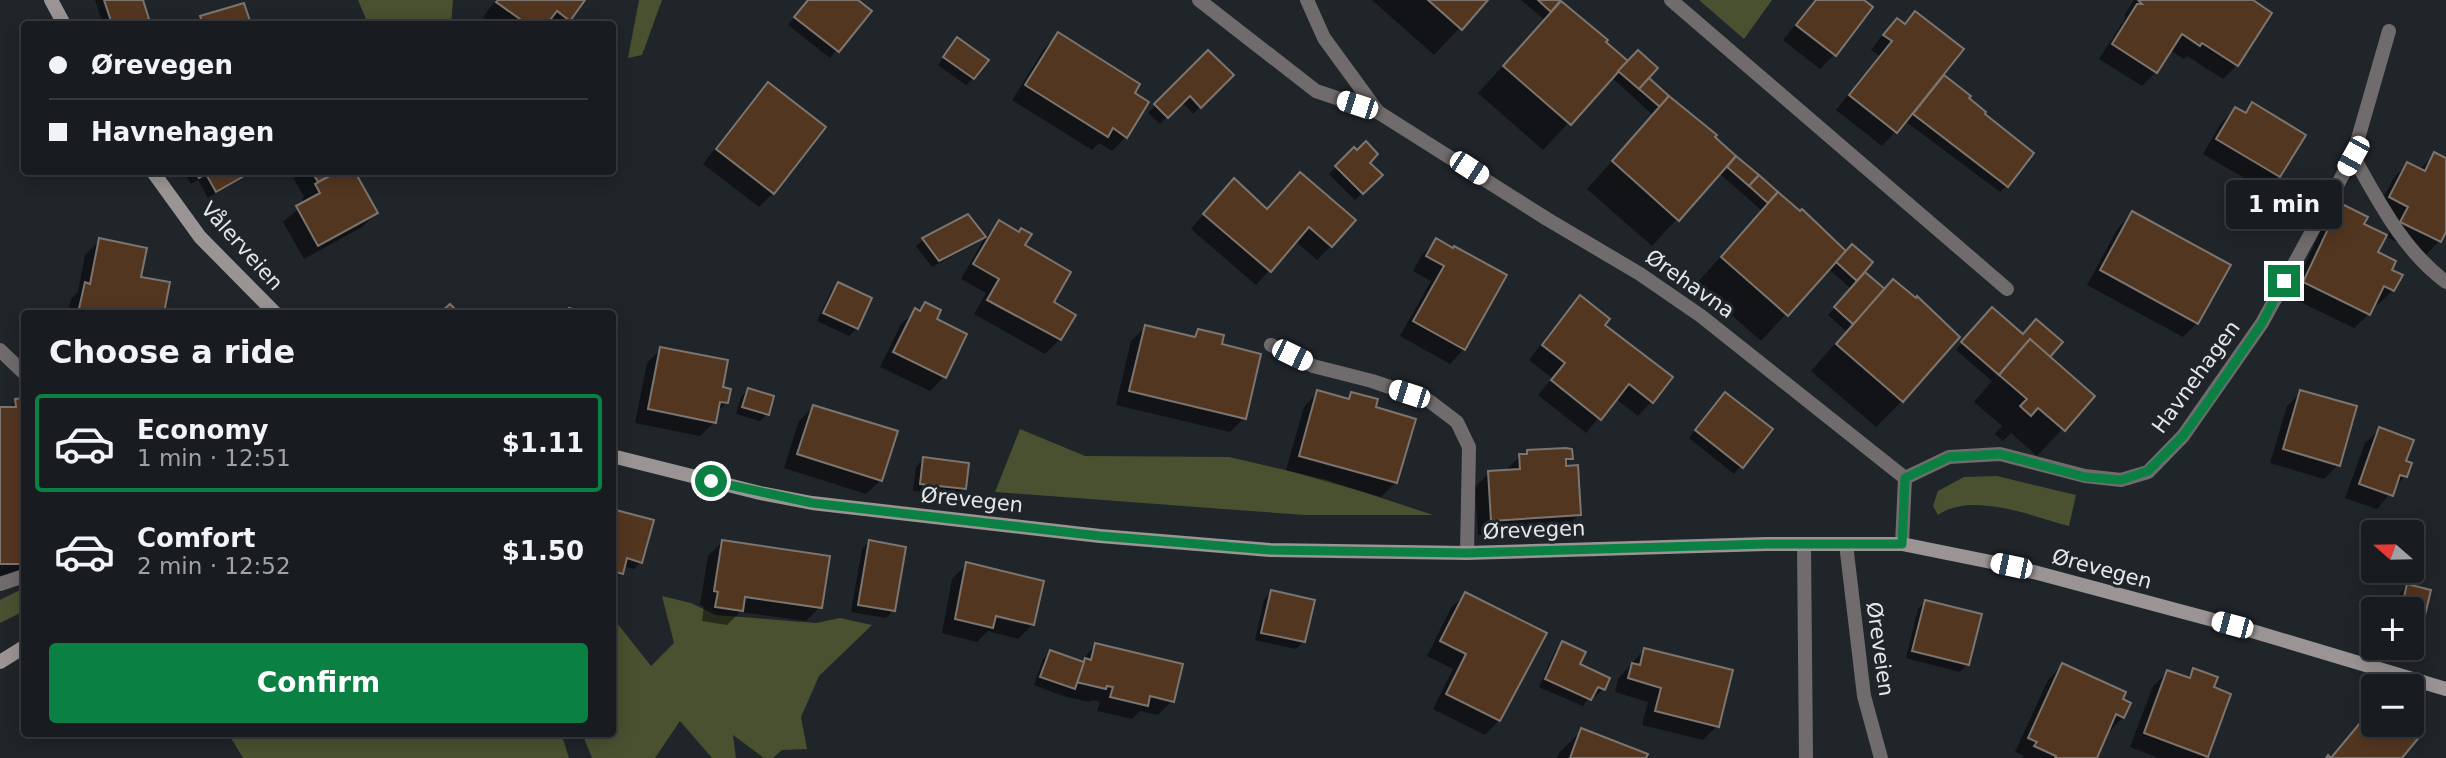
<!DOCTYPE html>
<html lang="en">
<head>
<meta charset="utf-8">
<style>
	body { margin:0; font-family:"DejaVu Sans",sans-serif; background:#212529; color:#f1f3f6; height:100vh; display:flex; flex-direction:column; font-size:26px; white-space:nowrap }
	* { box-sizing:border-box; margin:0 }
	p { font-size:23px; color:#9fa1a5 }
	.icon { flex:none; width:38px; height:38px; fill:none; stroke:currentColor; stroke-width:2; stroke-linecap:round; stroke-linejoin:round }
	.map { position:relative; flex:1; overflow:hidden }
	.side { position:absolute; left:21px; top:310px; width:595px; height:427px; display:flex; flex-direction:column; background:#181c20; border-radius:7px; box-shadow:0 4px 18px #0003,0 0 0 2px #363a3e }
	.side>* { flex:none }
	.banner { position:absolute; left:21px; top:21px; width:595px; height:154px; border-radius:7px; box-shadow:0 4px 18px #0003,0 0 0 2px #363a3e; display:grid; align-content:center; height:154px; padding:0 28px; background:#181c20 }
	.needle { width:46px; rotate:290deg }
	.fabs { position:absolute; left:2361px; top:520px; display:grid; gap:14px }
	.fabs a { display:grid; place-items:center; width:63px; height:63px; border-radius:7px; background:#181c20; box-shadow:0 4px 18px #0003,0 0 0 2px #363a3e; font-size:35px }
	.end { position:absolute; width:32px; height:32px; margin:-16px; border:9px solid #0b8043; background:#fff; box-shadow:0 0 0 4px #fff }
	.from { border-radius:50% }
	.bubble { position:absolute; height:49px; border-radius:7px; background:#181c20; box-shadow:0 4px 18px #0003,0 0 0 2px #363a3e; font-size:23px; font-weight:700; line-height:49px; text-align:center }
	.car { position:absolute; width:21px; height:42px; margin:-21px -10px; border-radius:9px; box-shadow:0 0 5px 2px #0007; background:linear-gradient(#fff 24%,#345 0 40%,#fff 0 76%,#345 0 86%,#fff 0) }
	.banner b { display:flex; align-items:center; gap:24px; height:66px; font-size:26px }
	.banner b+b { border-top:2px solid #363a3e }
	.banner i { width:18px; height:18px; background:#f1f3f6 }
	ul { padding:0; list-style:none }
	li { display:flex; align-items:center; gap:21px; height:98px; margin:0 14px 10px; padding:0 14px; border:4px solid transparent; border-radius:7px }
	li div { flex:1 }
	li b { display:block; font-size:26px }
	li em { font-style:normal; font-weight:700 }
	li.on { border-color:#0b8043 }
	li>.icon { width:63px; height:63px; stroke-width:1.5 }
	h2 { padding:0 28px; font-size:32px; line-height:84px }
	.action { display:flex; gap:14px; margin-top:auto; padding:14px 28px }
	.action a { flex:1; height:80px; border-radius:7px; background:#0b8043; color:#fff; font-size:28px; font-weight:700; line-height:80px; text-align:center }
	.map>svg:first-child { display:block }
	.green { fill:#495131 }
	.shadow { fill:#0007; fill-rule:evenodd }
	.building { fill:#533620; stroke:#7c756f; stroke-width:2 }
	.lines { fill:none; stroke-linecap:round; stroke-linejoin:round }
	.lane { stroke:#706b6c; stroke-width:14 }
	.street { stroke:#706b6c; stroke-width:14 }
	.secondary { stroke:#9b9495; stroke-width:14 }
	.route { stroke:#0b8043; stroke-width:9 }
	.labels { text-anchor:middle; stroke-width:6; stroke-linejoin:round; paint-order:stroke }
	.street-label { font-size:21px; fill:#e4e8eb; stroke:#20252a }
</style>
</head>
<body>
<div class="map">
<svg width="2446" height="758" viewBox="0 0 2446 758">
	<rect width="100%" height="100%" fill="#20252a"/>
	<g class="green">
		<polygon points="358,0 453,0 451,24 368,24"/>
		<polygon points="639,0 662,0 642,55 628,58"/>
		<polygon points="1699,0 1772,0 1744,39"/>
		<polygon points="1020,429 1085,456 1229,457 1327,480 1433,515 1304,515 995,492"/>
		<path d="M1997 476 2076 495 2069 526C2031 516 1972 491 1938 515L1933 506 1938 491 1964 477Z"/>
		<polygon points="24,588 24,611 0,623 0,600"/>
		<polygon points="662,596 691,603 716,615 816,623 840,618 872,625 819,676 801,717 807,749 782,750 773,758 764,758 733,735 736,758 712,758 680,721 655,758 592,758 582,733 612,733 613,618 651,666 674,643"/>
		<polygon points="228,733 561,733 569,758 243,758"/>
	</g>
	<g class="shadow">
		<polygon points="95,0 142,0 147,19 142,24 103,24"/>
		<polygon points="496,0 583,0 564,24 493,24 483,17"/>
		<polygon points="808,0 855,0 869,11 830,58 788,25"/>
		<polygon points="1372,0 1486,0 1434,55"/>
		<polygon points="1521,0 1556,0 1777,193 1823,231 1884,291 1902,401 1876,427 1811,371 1846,331 1828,315 1851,289 1828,268 1761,341 1696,284 1762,211 1719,173 1652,246 1587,189 1653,115 1611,77 1543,150 1478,93 1545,20"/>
		<polygon points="1815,0 1861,0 1834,55 1820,69 1783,40"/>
		<polygon points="2134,0 2249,0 2237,65 2223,79 2187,56 2184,59 2170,50 2156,72 2142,86 2099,59 2126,17 2124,16"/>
		<polygon points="243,5 249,24 195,24 201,18"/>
		<polygon points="1915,13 1937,81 1967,98 2007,185 2000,192 1905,121 1882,146 1836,110 1879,56 1871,50 1883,34 1897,20 1903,25"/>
		<polygon points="1058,34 1126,136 1112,151 1099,143 1092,150 1012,100 1044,49"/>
		<polygon points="957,39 973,78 966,85 938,65"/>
		<polygon points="1208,52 1232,75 1193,114 1182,102 1160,124 1148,113"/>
		<polygon points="768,84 773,193 759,207 703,164 754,98"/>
		<polygon points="2253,104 2279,176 2265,190 2203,154 2221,123 2235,109 2243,113"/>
		<polygon points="1354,149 1380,175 1355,200 1329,174"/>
		<polygon points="2435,154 2446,159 2446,228 2439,241 2425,256 2385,236 2376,253 2390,271 2393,290 2379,304 2376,303 2369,314 2354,328 2290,297 2323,226 2337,212 2387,237 2395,221 2376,212 2393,179 2407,164 2419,170"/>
		<polygon points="184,172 253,172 208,198 198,180 191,184"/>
		<polygon points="290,172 358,172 354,174 376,213 362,227 304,259 283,222 304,204 302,199 304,197"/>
		<polygon points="1286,188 1331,246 1317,260 1295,241 1256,285 1191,229 1220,195 1266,211"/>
		<polygon points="2133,213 2197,323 2183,337 2087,285 2118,228"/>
		<polygon points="999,223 1023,246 1051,302 1074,315 1060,339 1045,354 974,314 986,293 961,279 985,237"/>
		<polygon points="983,237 976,244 932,267 916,246 924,239"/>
		<polygon points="100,240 139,278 168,284 162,313 68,313 71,299 78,292 85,255"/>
		<polygon points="1436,241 1504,276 1464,349 1450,364 1400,336 1431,281 1413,271 1422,255"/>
		<polygon points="838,284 870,299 857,328 849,336 817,321 831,291"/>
		<polygon points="1580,298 1603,325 1652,401 1638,416 1615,398 1586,433 1538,395 1552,378 1529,360 1566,312"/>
		<polygon points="925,304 944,377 930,391 880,367 901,324"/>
		<polygon points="1985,316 2048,357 2093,396 2037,456 2011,433 2003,441 1995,434 2002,426 1974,402 1992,381 1956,350"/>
		<polygon points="1146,327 1191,338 1198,331 1220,346 1244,418 1230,432 1116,405 1131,341"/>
		<polygon points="661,349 721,388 727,402 716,413 715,422 700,436 635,423 647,363"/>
		<polygon points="748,390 767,414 760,421 736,414 741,397"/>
		<polygon points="1318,392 1345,400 1352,394 1374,409 1396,482 1381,497 1286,470 1304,407"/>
		<polygon points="2301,392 2338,465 2324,479 2270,463 2287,406"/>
		<polygon points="24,400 24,564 6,582 0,583 0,409 8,409 16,401"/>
		<polygon points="1718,402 1770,430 1734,474 1689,438"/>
		<polygon points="813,407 881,480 866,494 784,468 799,421"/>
		<polygon points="2380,429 2404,462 2405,476 2377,509 2345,498 2365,443"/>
		<polygon points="1528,452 1571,458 1565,465 1579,514 1565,529 1478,535 1475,487 1489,473 1506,470 1520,456"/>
		<polygon points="923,459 964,488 957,495 913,491 916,467"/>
		<polygon points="612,511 641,562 634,569 623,566 621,573 614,580"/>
		<polygon points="722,542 820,607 806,621 740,612 727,625 702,621 704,606 700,605 708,556"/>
		<polygon points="869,542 894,610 886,618 851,612 862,549"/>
		<path d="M967 564 1033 624 1018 639 988 631 977 642 942 633 952 579ZM988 612 1025 621V625L987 616Z"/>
		<polygon points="2408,586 2421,627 2413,634 2412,633 2412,609 2396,609 2400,593"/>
		<polygon points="1271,592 1303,642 1296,649 1255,640 1264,600"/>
		<polygon points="1465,594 1499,720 1485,735 1433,709 1453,669 1427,656 1451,608"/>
		<polygon points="1925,602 1967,664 1960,672 1906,658 1918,609"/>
		<polygon points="1562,644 1578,665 1603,689 1596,696 1592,694 1583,706 1539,687 1555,651"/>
		<polygon points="1095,645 1172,701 1158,715 1140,711 1132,719 1097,711 1100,702 1093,700 1090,702 1063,696 1034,685 1043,659 1050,652 1080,663"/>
		<polygon points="1644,650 1717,726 1703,740 1642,725 1648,702 1615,692 1618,679"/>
		<polygon points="2062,665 2121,700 2123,717 2109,732 2107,731 2095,758 2023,758 2024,756 2015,752 2048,680"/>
		<polygon points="2194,670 2212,688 2207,756 2205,758 2159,758 2130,747 2153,686 2167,672 2185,679"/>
		<polygon points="1582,730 1645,758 1557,758 1559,753"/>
	</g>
	<g class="building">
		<polygon points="104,0 143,0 149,19 133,24 112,24"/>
		<polygon points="498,0 585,0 570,21 557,11 547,24 527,24 496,2"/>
		<polygon points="808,0 858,0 872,11 839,52 794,17"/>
		<polygon points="1428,0 1488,0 1462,30"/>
		<polygon points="1538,0 1559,0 1560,1 1551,12"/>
		<polygon points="1816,0 1864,0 1873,7 1836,56 1796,25"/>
		<polygon points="2138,0 2253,0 2272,13 2238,66 2202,43 2200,46 2182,34 2157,73 2112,44 2137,4 2142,4"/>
		<polygon points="1561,1 1608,40 1606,42 1628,61 1571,125 1503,66"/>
		<polygon points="244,3 251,24 203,24 200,16"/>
		<polygon points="1915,11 1964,49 1897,133 1849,95 1892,41 1883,35 1897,18 1905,24"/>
		<polygon points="1058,32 1140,84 1135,93 1149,102 1127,138 1113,128 1108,137 1025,85"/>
		<polygon points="957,37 989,60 974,79 943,57"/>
		<polygon points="1208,50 1234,75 1201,108 1190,96 1168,118 1154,104"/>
		<polygon points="1638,50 1658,68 1639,89 1618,71"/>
		<polygon points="1944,75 1971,96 1969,98 1986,112 1985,114 2034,153 2008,187 1913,114"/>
		<polygon points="1649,78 1669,96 1660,107 1639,89"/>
		<polygon points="768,82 826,127 774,194 716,149"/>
		<polygon points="1669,96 1717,135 1715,137 1736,156 1679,221 1612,161"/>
		<polygon points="2252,102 2306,135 2280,177 2216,139 2235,107 2246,113"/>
		<polygon points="1366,141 1378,154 1370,163 1383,175 1363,194 1335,166 1354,147 1357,150"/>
		<polygon points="2434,152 2446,158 2446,232 2441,242 2400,222 2408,207 2389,197 2407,162 2425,171"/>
		<polygon points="1736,156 1759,175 1749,186 1727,167"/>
		<polygon points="195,172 251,172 216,192 206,174 199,178"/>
		<polygon points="312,172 337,172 318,182"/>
		<polygon points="337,172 341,176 355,172 378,213 318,246 296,206 320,193 315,184"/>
		<polygon points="1300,172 1356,220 1332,247 1309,227 1271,272 1203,214 1234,178 1267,209"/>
		<polygon points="1759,175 1778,192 1768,203 1749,186"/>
		<polygon points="1778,192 1800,211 1802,209 1846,251 1788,316 1721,257"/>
		<polygon points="2344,205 2368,217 2364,224 2387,235 2378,252 2396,261 2392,270 2403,275 2394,291 2384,286 2370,315 2303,282 2337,210 2340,211"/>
		<polygon points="2132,211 2231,265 2198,324 2100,270"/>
		<polygon points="968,214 986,237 939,261 922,238"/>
		<polygon points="999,220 1019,232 1021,228 1032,234 1025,245 1071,272 1054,302 1076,315 1061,340 987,300 999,279 973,264"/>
		<polygon points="99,238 147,248 141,277 170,282 164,313 78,313 85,282 90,284"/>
		<polygon points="1436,238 1453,248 1454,246 1507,275 1465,350 1413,321 1444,266 1426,256"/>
		<polygon points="1852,244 1873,262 1857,281 1836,262"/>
		<polygon points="1865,272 1885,289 1854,325 1834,307"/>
		<polygon points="1893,279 1916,298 1917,296 1960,337 1903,402 1836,344"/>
		<polygon points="838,282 872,298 858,329 823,313"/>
		<polygon points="1580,295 1610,319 1605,325 1673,377 1653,403 1629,384 1601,420 1551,380 1565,363 1542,345"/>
		<polygon points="925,302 941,310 937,319 967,334 946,378 893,352 915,308 920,311"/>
		<polygon points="450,304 459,313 440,313"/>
		<polygon points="1992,307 2023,334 2036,319 2063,342 2050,357 2030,339 1999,375 1961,342"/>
		<polygon points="569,308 589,313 568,313"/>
		<polygon points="1145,325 1195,337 1198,329 1224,335 1222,344 1261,354 1246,419 1129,391"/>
		<polygon points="2030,339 2095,396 2065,431 2038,408 2031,416 2020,406 2027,399 1999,375"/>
		<polygon points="660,347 728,360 723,387 731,389 728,403 720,402 716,423 648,409"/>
		<polygon points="748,388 774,396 769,415 742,407"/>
		<polygon points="1317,390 1349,399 1351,392 1378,399 1376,407 1416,419 1397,483 1299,456"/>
		<polygon points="2300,390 2357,406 2340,466 2283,449"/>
		<polygon points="1725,392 1773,429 1743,468 1695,430"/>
		<polygon points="24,398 24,564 0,564 0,407 16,407 15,399"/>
		<polygon points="813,405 898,431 882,481 797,454"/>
		<polygon points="2379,427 2414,440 2406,461 2412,463 2407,477 2400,475 2393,496 2359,484"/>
		<polygon points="1566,448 1572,449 1573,459 1566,459 1566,466 1578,465 1581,515 1491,521 1488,471 1520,469 1519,454 1527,454 1527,450"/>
		<polygon points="923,457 969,463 966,489 920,484"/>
		<polygon points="612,509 654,520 642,563 627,558 623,574 612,571"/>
		<polygon points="722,540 830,556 822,608 745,597 743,611 715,607 718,592 714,591"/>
		<polygon points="869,540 906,547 895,611 858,605"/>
		<polygon points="966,562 1044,581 1034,625 996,616 993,628 955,619"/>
		<polygon points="2407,584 2431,590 2422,628 2412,625 2412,609 2401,609"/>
		<polygon points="1271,590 1315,600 1305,642 1261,633"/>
		<polygon points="1465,592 1547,633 1500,721 1446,694 1466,654 1440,641"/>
		<polygon points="1925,600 1982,614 1969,665 1912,651"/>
		<polygon points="1562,641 1586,652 1580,664 1610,678 1605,690 1598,687 1591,700 1545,679"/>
		<polygon points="1095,643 1183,664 1174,702 1150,696 1148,706 1110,697 1113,687 1107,686 1106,689 1076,682 1085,658 1091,660"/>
		<polygon points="1644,648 1733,670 1719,727 1655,711 1661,688 1628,678 1632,663 1640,665"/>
		<polygon points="1050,650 1084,662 1075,689 1040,677"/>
		<polygon points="2062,663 2126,692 2123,699 2131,703 2124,718 2116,714 2097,758 2055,758 2056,756 2034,746 2037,742 2028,738"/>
		<polygon points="2193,668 2218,677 2214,687 2231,694 2208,757 2144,733 2167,670 2190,678"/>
		<polygon points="2370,711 2373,714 2373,724 2408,724 2421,735 2402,758 2326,758 2328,755 2331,758"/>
		<polygon points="1581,728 1648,754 1646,758 1570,758"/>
	</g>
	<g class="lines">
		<g class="lane">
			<polyline points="0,350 24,373"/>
			<polyline points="1804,545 1806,758"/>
			<polyline points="0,584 24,576"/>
		</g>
		<g class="street">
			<polyline points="1199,0 1316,91 1378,112 1547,219 1640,274 1701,316 1905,478 1902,544"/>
			<polyline points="1307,0 1324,38 1378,112"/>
			<polyline points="1671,0 2007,289"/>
			<path d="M2353 156C2379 202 2403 250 2446 282"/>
			<polyline points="1271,345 1313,366 1372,381 1428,400 1457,422 1469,447 1467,553"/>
			<polyline points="1905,478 1949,457 2000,454 2085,476 2121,480 2148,472 2183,436 2262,323 2353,156 2389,31"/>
			<polyline points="1846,544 1864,696 1881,758"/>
		</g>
		<g class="secondary">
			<polyline points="51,0 64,24"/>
			<polyline points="153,172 200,237 275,313"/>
			<polyline points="612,456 760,493 812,503 1100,536 1270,550 1467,553 1766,544 1902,544 2011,566 2232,625 2446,689"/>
			<polyline points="0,662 24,647"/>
		</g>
	</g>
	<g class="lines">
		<polyline class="route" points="711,481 812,503 1100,536 1270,550 1467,553 1766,544 1902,544 1905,478 1949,457 2000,454 2085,477 2121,480 2148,471 2183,436 2209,400 2262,323 2284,281"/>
	</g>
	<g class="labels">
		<g class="street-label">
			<text transform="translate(242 246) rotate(48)" y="7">Vålerveien</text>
			<text transform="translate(1690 284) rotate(35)" y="7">Ørehavna</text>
			<text transform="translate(2196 377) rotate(-54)" y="7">Havnehagen</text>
			<text transform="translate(972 500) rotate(6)" y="7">Ørevegen</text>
			<text transform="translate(1534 530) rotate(-2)" y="7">Ørevegen</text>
			<text transform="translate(2102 569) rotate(15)" y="7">Ørevegen</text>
			<text transform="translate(1880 649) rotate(82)" y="7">Øreveien</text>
		</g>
	</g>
</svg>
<div class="fabs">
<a><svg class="needle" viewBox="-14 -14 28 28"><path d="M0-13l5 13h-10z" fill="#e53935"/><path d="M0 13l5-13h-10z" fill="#9fa1a5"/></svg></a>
<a>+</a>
<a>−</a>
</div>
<i class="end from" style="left:711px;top:481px"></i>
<i class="end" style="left:2284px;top:281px"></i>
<div class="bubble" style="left:2226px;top:180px;width:116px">1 min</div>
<i class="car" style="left:1357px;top:105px;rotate:288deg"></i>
<i class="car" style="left:2353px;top:156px;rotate:209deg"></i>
<i class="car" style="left:1469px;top:168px;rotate:123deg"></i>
<i class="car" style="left:1292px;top:355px;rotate:116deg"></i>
<i class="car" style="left:1409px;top:394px;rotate:288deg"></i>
<i class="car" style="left:2011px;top:566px;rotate:282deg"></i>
<i class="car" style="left:2232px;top:625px;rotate:285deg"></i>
<div class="banner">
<b><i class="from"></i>Ørevegen</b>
<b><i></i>Havnehagen</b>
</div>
<section class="side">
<h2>Choose a ride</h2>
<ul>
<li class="on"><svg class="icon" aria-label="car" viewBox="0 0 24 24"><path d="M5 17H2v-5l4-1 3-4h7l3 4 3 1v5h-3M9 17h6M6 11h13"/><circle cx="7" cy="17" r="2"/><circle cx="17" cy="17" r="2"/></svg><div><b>Economy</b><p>1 min · 12:51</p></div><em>$1.11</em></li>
<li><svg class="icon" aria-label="car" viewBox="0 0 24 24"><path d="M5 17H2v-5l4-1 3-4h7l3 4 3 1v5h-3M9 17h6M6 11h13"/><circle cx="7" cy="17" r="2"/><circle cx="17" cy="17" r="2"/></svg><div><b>Comfort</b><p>2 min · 12:52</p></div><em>$1.50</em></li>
</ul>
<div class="action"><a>Confirm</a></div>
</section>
</div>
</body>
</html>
